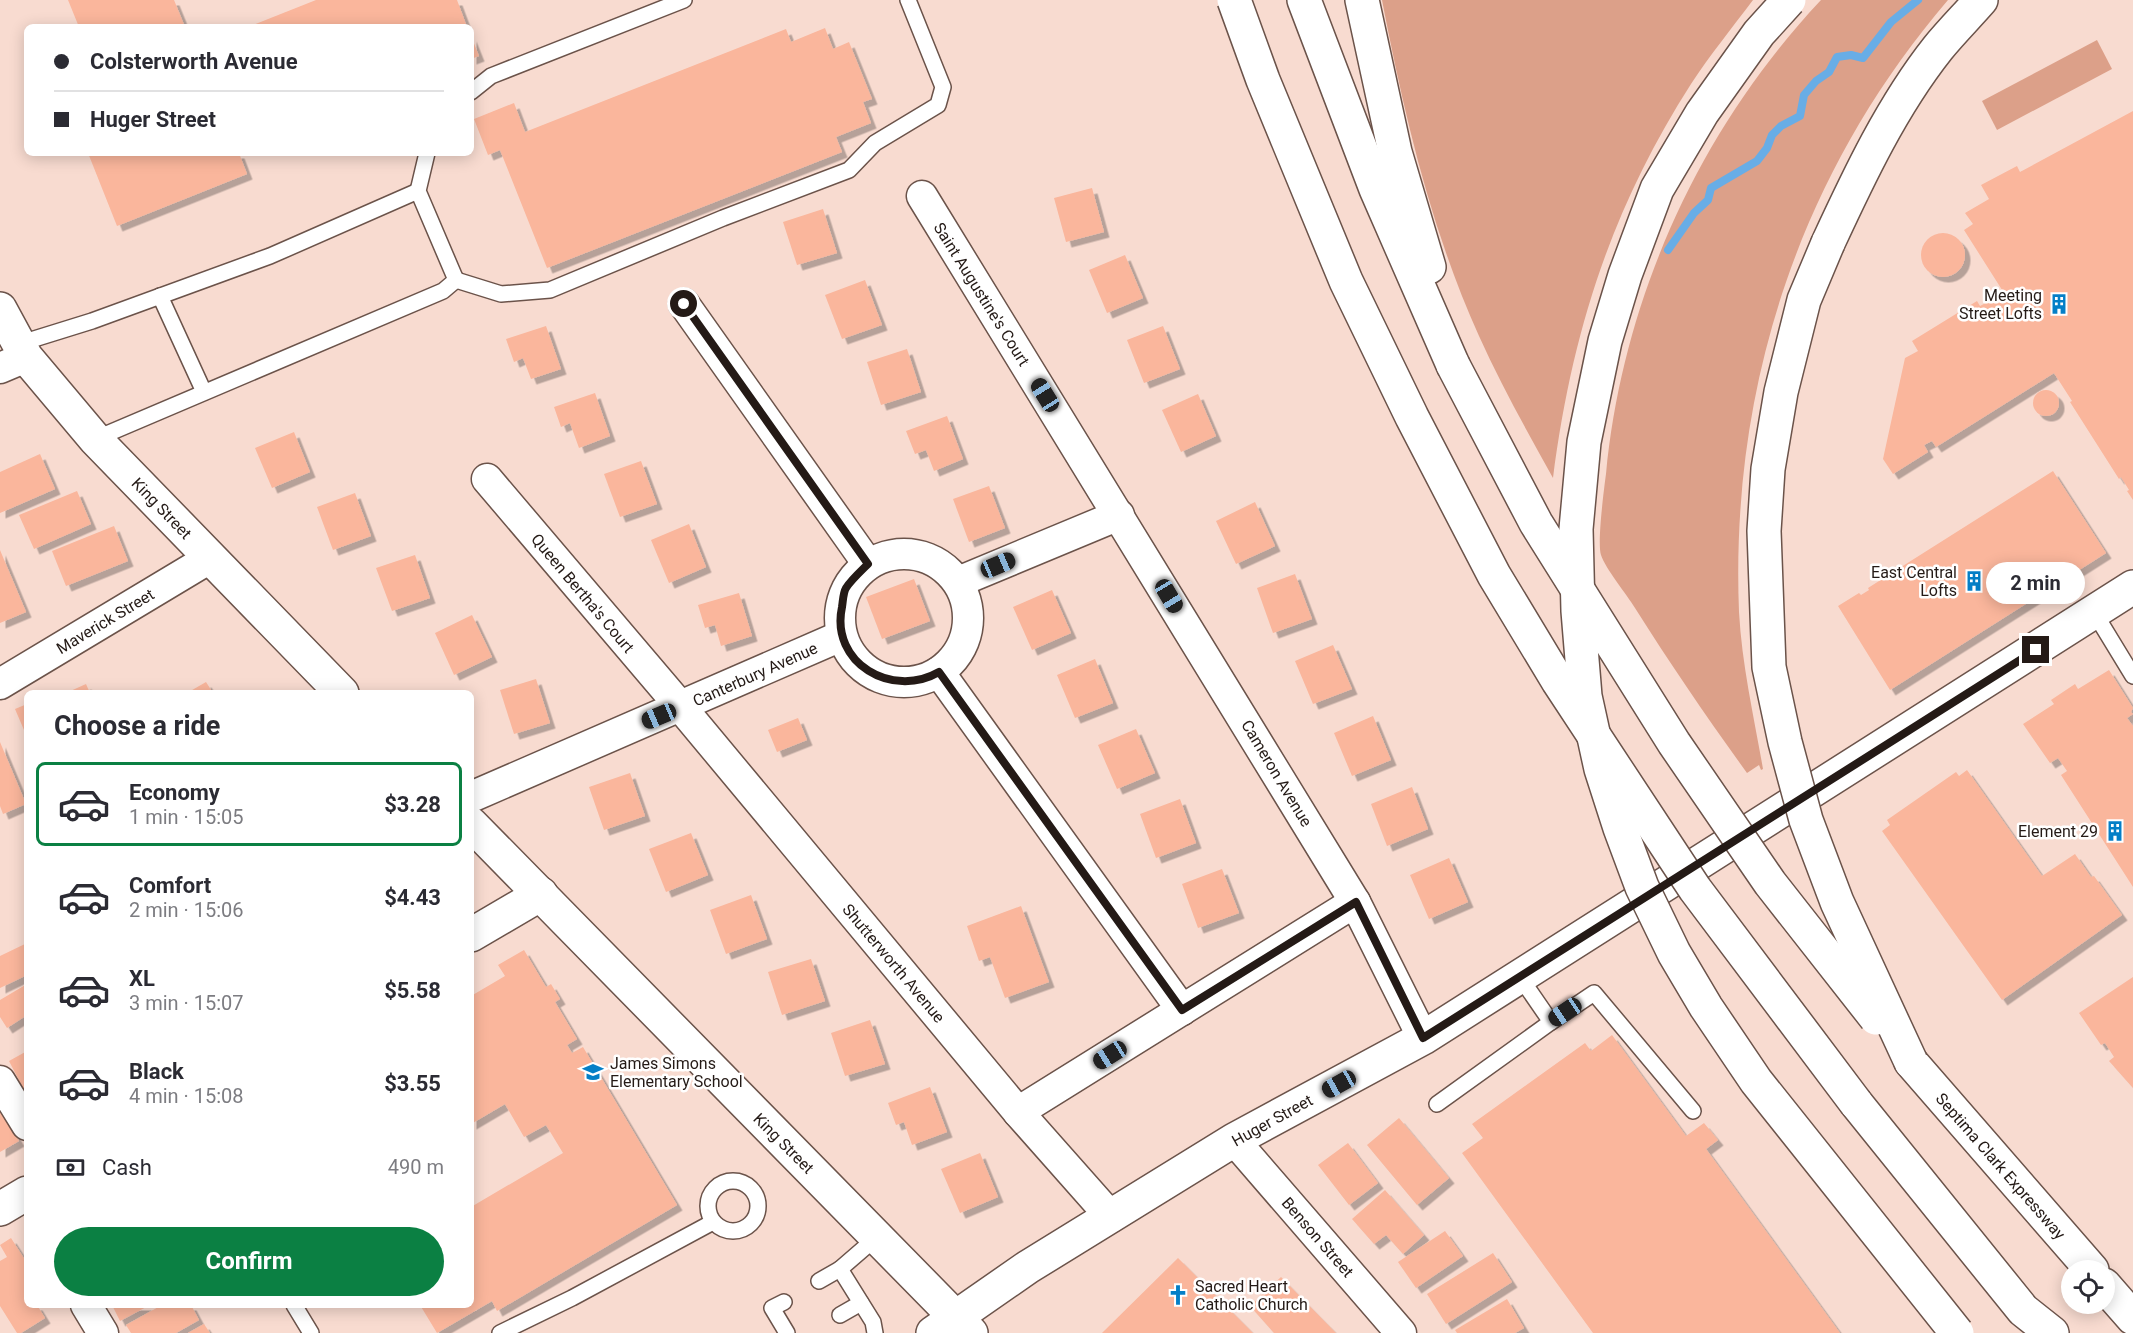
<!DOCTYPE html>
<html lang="en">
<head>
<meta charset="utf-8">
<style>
	body { margin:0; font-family:Roboto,sans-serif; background:#f7f7f7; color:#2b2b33; height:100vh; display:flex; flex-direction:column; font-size:22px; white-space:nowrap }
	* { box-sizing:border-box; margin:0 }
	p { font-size:20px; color:#7c7c81 }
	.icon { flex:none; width:33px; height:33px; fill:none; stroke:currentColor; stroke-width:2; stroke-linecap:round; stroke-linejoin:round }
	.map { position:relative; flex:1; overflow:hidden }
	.drawer { position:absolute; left:24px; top:690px; width:450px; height:618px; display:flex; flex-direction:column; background:#fff; border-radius:9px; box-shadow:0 3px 15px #0003 }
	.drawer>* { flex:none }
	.hud { position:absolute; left:24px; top:24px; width:450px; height:132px; border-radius:9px; box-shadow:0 3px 15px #0003; display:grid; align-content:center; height:132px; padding:0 30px; background:#fff }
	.controls { position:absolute; left:2061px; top:1260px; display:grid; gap:12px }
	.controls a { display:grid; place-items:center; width:54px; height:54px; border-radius:50%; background:#fff; box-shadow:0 3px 15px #0003; font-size:30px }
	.end { position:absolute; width:27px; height:27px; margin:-14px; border:8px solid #241a16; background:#fff; box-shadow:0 0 0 3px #fff }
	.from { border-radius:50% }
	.bubble { position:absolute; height:42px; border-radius:21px; background:#fff; box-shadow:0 3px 15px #0003; font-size:20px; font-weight:700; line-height:42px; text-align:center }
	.car { position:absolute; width:18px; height:36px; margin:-18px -9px; border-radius:8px; box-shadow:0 0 4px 2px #0007; background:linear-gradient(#222 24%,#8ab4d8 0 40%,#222 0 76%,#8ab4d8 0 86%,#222 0) }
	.hud b { display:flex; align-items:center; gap:21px; height:57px; font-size:22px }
	.hud b+b { border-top:2px solid #e1e1e2 }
	.hud i { width:15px; height:15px; background:#2b2b33 }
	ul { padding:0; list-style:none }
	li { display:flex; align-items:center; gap:18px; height:84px; margin:0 12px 9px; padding:0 18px; border:3px solid transparent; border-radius:9px }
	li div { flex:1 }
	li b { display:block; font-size:22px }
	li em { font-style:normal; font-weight:700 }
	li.on { border-color:#0b8043 }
	li>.icon { width:54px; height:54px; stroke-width:1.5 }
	h2 { padding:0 30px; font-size:27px; line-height:72px }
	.pay { display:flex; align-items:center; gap:15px; height:66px; padding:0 30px; font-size:22px }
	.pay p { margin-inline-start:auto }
	.action { display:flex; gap:12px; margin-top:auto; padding:12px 30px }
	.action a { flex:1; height:69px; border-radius:36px; background:#0b8043; color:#fff; font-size:24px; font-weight:700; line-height:69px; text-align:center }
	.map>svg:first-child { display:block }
	.green { fill:#dca089 }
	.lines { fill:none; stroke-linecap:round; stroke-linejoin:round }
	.stream { stroke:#68ade6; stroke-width:8 }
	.building { fill:#fab69c; filter:url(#shadow) }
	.service-casing { stroke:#6b534a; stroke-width:18 }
	.minor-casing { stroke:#6b534a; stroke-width:33 }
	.tertiary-casing { stroke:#6b534a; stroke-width:36 }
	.primary-casing { stroke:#6b534a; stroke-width:36 }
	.motorway-casing { stroke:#6b534a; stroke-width:36 }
	.service { stroke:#fff; stroke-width:15 }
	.minor { stroke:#fff; stroke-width:30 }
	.tertiary { stroke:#fff; stroke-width:33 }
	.primary { stroke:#fff; stroke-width:33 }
	.motorway { stroke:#fff; stroke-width:33 }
	.motorway-bridge-casing { stroke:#6b534a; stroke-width:36; stroke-linecap:butt }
	.motorway-bridge { stroke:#fff; stroke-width:33 }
	.route { stroke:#241a16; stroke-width:8 }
	.labels { text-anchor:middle; stroke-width:5; stroke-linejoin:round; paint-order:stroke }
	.street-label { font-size:16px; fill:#241a16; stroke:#fff }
	.poi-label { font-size:16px; fill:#241a16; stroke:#fff; text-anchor:end }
</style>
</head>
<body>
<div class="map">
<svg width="2133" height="1333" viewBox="0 0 2133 1333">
	<defs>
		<filter id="shadow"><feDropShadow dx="5.5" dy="5.5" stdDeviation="0" flood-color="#0004"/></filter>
	</defs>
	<rect width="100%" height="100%" fill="#f8dbd0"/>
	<g class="green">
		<path d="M1382 0H1753C1732 28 1710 55 1691 84 1611 209 1572 332 1553 478 1527 431 1501 385 1479 336 1431 230 1404 114 1382 0Z"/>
		<path d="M1821 0H1948C1800 173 1730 386 1739 612 1742 666 1754 717 1763 769L1761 770 1759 765 1747 773C1708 719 1671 665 1635 608 1627 595 1605 568 1601 555 1597 543 1604 489 1606 474 1623 297 1700 129 1821 0Z"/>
		<polygon points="2097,40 2112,69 1997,130 1982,101"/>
	</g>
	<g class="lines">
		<polyline class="stream" points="1668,250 1694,213 1708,200 1711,188 1757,161 1767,148 1772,135 1781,126 1800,116 1804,95 1816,81 1829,72 1837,57 1851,55 1863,58 1891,22 1918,0"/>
	</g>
	<g class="building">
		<polygon points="68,0 174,0 185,27 79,27"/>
		<polygon points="316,0 457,0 467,27 248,27"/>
		<polygon points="825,28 833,49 849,42 872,99 863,102 871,123 836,137 842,152 547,268 500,150 488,155 474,119 514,103 525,132 786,29 791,42"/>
		<polygon points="471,36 479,56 471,59"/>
		<polygon points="2133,111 2133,500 2127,491 2129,490 2121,477 2119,479 2070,402 2072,401 2054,373 1936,447 1932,441 1924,445 1928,452 1893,474 1883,459 1905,358 1918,351 1912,341 1977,301 1980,306 2004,293 1964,230 1973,224 1965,213 1989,199 1981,185 2017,166 2020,172"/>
		<polygon points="88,153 239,153 247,174 117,226"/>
		<polygon points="1092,188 1104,232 1066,242 1054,198"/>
		<polygon points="823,209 837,253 797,265 783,222"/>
		<circle cx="1943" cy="255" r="22"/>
		<polygon points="1125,255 1143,298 1107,313 1089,270"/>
		<polygon points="865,280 882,325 842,339 825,295"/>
		<polygon points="546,326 561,369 531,379 523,358 514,362 506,339"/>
		<polygon points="1163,326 1180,369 1144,383 1127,340"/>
		<polygon points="907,349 921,392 881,405 867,362"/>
		<circle cx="2046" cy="403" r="13"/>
		<polygon points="595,393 610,436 579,448 570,423 561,427 554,407"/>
		<polygon points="1198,394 1216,436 1181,452 1162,410"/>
		<polygon points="947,416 963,459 934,471 926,450 915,454 906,431"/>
		<polygon points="294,432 310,472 272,488 255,448"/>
		<polygon points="40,454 55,489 0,513 0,472"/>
		<polygon points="641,461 657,504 620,517 604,474"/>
		<polygon points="2053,471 2106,553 2073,574 2066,582 2059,583 1890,690 1838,606 1859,593 1861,595 1869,590 1868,588"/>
		<polygon points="989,486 1005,528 969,542 953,499"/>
		<polygon points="77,491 91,524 34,549 19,515"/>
		<polygon points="355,493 371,536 333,550 317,507"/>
		<polygon points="1255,502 1275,546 1236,564 1216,521"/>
		<polygon points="689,524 706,567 669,583 651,540"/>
		<polygon points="114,526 128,561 66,586 52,551"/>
		<polygon points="0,550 26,612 0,623"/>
		<polygon points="415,555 430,598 392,611 376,568"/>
		<polygon points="1295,574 1312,619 1273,633 1257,588"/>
		<polygon points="914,579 930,621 882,639 866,597"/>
		<polygon points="1052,590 1071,633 1032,650 1013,607"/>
		<polygon points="739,593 752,636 721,646 715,625 705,628 698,605"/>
		<polygon points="472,615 492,657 454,675 435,633"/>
		<polygon points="1333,645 1352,689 1313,704 1295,661"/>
		<polygon points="1095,659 1113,703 1075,718 1057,675"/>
		<polygon points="2109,670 2133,708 2131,712 2133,714 2127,718 2133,726 2133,887 2061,775 2067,771 2058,758 2050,763 2023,724 2054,704 2051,700 2075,684 2078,689"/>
		<polygon points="536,679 550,723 514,734 500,690"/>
		<polygon points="206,682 213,693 187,693"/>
		<polygon points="86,684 90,693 66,693"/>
		<polygon points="27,704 27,737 15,709"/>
		<polygon points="1373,716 1391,760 1352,776 1334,733"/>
		<polygon points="798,718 807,740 777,752 768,730"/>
		<polygon points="1136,729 1155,773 1117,789 1098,745"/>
		<polygon points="0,742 26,804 3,814 0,806"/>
		<polygon points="1967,770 2042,876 2075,854 2091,877 2094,876 2122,915 2002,1000 1882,831 1890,825 1887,820 1956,772 1959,776"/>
		<polygon points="630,773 645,816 604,830 589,787"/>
		<polygon points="1412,787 1428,829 1387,846 1371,804"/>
		<polygon points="1180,799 1196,843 1156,858 1140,814"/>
		<polygon points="691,833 708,875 666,892 649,849"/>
		<polygon points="1449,858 1468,902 1429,919 1410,875"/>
		<polygon points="1222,869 1239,913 1198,928 1182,884"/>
		<polygon points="751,895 767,939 726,954 710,910"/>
		<polygon points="1021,906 1049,982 1005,998 990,957 979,961 967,926"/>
		<polygon points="27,943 27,975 0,988 0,956"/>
		<polygon points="524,950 546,987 551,984 560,999 555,1002 577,1039 567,1045 572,1053 583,1047 677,1205 497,1311 492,1301 437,1333 420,1305 471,1305 471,1207 563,1153 546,1125 524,1137 505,1104 471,1124 471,996 505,976 498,965"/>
		<polygon points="811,959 825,1001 782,1015 768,972"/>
		<polygon points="2133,977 2133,1088 2109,1061 2114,1057 2105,1043 2101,1045 2079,1013"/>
		<polygon points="27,984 27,1021 24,1017 7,1028 0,1017 0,1000"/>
		<polygon points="870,1020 885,1064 845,1076 831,1033"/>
		<polygon points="1612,1035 1686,1136 1704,1123 1718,1140 1706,1149 1840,1333 1593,1333 1462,1153 1483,1138 1472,1124 1585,1043 1591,1051"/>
		<polygon points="27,1051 27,1096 9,1061"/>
		<polygon points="930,1087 947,1132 912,1145 904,1122 896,1125 888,1103"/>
		<polygon points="0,1108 19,1141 0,1152"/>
		<polygon points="1399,1118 1449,1178 1417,1205 1367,1145"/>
		<polygon points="1348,1143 1378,1183 1349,1205 1318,1165"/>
		<polygon points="980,1153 998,1197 960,1213 941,1169"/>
		<polygon points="1385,1190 1424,1235 1403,1254 1386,1235 1374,1244 1352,1219"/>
		<polygon points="1445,1231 1463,1256 1416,1288 1398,1262"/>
		<polygon points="11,1238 27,1263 27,1305 37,1305 45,1318 21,1333 17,1333 0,1306 0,1261 7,1257 0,1245"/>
		<polygon points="1493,1253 1512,1282 1446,1324 1427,1294"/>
		<polygon points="1178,1258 1253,1333 1102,1333"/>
		<polygon points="1281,1277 1336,1333 1274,1333 1250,1306"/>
		<polygon points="1507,1299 1524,1328 1515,1333 1457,1333 1455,1330"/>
		<polygon points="112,1305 150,1305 120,1321"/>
		<polygon points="162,1305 191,1305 199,1320 176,1333 131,1333 126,1325"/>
		<polygon points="204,1324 210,1333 188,1333"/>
	</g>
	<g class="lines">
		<g class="service-casing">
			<g id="service">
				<polyline points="471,92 491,76 684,0"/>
				<polyline points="456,280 501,294 550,290 723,218 849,170 875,143 938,105 943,87 908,0"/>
				<polyline points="160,296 204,392"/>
				<polyline points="18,344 92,321 270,256 418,191"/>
				<polyline points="95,439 443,291 456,280 418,191 427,153"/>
				<polyline points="2094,612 2133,676"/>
				<polyline points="1551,1022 1594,993 1693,1111"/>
				<polyline points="1437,1104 1551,1022 1520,977"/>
				<circle cx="733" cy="1206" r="25"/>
				<polyline points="819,1281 840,1269"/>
				<polyline points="784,1302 772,1308 787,1333"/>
				<polyline points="294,1305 311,1333"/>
				<polyline points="840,1315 861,1303"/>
				<polyline points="500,1333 572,1298 713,1222"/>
				<polyline points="875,1333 873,1322 840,1269 877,1237"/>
			</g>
		</g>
		<g class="minor-casing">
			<g id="minor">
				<polyline points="922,196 1355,902 1423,1038"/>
				<polyline points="684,304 868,564"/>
				<polyline points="0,368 26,357"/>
				<polyline points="487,479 680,706 1018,1112 1111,1217"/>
				<circle cx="904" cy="618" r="64"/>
				<polyline points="958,582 1119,515"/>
				<polyline points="939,672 1182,1010"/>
				<polyline points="0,684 210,558"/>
				<polyline points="471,797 841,636"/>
				<polyline points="0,1081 27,1125"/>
				<polyline points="1018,1112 1355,902"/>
				<polyline points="1234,1140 1401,1333"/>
				<polyline points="86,1305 103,1333"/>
			</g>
		</g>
		<g class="tertiary-casing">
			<g id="tertiary">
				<polyline points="471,935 541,894"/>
				<polyline points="0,1209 27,1193"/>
				<polyline points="933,1333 1028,1267 1234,1140 1423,1038 2133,587"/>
			</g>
		</g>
		<g class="primary-casing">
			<g id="primary">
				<polyline points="0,309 26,357 95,439 342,693"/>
				<polyline points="471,824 971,1333"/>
			</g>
		</g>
		<g class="motorway-casing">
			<g id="motorway">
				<polyline points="1304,0 1376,189 1453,365"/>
				<polyline points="1362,0 1395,152 1429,267"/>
				<path d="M1828 243C1859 176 1892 106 1938 48 1952 31 1967 16 1981 0"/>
				<polyline points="1911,1062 2092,1270"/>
				<polyline points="1856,1103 2023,1310 2052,1333"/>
				<polyline points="2104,1285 2133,1318"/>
			</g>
		</g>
		<use href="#service" class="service"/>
		<use href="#minor" class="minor"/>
		<use href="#tertiary" class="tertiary"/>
		<use href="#primary" class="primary"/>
		<use href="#motorway" class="motorway"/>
		<g class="motorway-bridge-casing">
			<g id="motorway-bridge">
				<polyline points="1234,0 1263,80 1346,281 1412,417 1494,575 1558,681 1695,889 1856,1103"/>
				<polyline points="1789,0 1759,33 1702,113 1657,189 1625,275 1605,341 1584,442 1576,529 1578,611 1585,696 1601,769 1620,828 1642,887 1674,953 1706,1007 1756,1081 1957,1333"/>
				<polyline points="1828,243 1804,300 1781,392 1768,469 1764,531 1769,667 1785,742 1806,820 1837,902 1911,1062"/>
				<polyline points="1453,365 1536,523 1674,743 1770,883 1876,1018"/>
			</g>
		</g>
		<use href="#motorway-bridge" class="motorway-bridge"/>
	</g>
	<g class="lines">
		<path class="route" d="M684 304 868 564C861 571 851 580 846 588 843 593 843 601 842 607 830 663 892 699 939 672L1182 1010 1356 902 1423 1038 2036 650"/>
	</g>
	<defs>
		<g id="building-bare" transform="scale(1.62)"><path d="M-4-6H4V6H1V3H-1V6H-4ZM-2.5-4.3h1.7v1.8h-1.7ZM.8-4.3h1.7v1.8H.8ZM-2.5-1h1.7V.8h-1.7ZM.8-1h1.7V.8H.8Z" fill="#047fc7" stroke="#fff" stroke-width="2.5" paint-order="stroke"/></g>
		<g id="school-bare" transform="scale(1.62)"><path d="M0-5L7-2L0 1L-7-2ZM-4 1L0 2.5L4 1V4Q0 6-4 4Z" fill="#047fc7" stroke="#fff" stroke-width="2.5" paint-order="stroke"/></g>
		<g id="church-bare" transform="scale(1.62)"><path d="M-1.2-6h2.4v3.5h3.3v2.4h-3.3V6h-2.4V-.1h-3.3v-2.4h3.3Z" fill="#047fc7" stroke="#fff" stroke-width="2.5" paint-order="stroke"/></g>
	</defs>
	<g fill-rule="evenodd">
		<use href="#building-bare" x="2059" y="304"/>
		<use href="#building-bare" x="1974" y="581"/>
		<use href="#building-bare" x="2115" y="831"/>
		<use href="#school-bare" x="593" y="1072"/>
		<use href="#church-bare" x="1178" y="1295"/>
	</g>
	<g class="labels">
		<g class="street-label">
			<text transform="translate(982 294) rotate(58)" y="6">Saint Augustine's Court</text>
			<text transform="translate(162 508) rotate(46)" y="6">King Street</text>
			<text transform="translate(583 593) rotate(50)" y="6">Queen Bertha's Court</text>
			<text transform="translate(105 621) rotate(-31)" y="6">Maverick Street</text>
			<text transform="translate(755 674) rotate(-24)" y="6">Canterbury Avenue</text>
			<text transform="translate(1277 773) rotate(59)" y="6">Cameron Avenue</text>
			<text transform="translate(894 963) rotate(50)" y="6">Shutterworth Avenue</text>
			<text transform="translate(1272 1120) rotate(-29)" y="6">Huger Street</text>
			<text transform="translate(784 1143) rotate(45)" y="6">King Street</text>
			<text transform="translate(2001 1166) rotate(49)" y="6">Septima Clark Expressway</text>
			<text transform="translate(1318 1237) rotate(49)" y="6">Benson Street</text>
		</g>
		<g class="poi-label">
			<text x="2042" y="301">Meeting<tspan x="2042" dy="18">Street Lofts</tspan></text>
			<text x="1957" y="578">East Central<tspan x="1957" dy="18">Lofts</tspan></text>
			<text x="2098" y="837">Element 29</text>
			<text x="610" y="1069" text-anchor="start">James Simons<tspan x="610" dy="18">Elementary School</tspan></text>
			<text x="1195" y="1292" text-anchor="start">Sacred Heart<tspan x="1195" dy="18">Catholic Church</tspan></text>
		</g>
	</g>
</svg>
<div class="controls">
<a><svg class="icon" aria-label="locate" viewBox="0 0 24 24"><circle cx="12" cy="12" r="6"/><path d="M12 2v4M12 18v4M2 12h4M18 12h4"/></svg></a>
</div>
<i class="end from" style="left:684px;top:304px"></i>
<i class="end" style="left:2036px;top:650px"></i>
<div class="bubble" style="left:1986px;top:562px;width:99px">2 min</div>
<i class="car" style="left:1045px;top:395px;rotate:328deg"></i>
<i class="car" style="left:998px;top:565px;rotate:67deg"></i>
<i class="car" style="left:1169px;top:596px;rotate:149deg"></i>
<i class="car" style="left:659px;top:716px;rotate:247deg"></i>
<i class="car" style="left:1565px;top:1012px;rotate:236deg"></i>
<i class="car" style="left:1110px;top:1055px;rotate:238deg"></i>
<i class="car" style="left:1339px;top:1084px;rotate:241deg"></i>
<div class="hud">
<b><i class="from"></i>Colsterworth Avenue</b>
<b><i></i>Huger Street</b>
</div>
<section class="drawer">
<h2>Choose a ride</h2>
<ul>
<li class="on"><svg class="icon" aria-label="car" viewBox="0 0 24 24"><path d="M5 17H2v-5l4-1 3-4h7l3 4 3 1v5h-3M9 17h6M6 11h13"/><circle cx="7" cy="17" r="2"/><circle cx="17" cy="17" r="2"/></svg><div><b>Economy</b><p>1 min · 15:05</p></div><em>$3.28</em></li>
<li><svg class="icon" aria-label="car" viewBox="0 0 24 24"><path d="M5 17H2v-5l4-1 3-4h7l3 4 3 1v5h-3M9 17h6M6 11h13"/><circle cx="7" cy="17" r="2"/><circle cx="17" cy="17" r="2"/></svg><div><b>Comfort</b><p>2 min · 15:06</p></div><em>$4.43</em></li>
<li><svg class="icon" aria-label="car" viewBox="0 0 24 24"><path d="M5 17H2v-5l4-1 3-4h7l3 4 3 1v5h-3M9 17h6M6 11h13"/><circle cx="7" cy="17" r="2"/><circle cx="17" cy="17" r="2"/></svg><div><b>XL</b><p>3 min · 15:07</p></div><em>$5.58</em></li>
<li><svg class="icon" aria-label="car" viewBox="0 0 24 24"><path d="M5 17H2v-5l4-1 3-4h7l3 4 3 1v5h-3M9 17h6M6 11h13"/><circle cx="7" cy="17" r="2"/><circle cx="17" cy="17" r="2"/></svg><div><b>Black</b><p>4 min · 15:08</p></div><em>$3.55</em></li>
</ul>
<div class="pay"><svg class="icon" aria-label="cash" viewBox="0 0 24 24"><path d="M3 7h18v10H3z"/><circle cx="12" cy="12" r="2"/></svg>Cash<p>490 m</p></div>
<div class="action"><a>Confirm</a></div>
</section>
</div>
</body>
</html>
